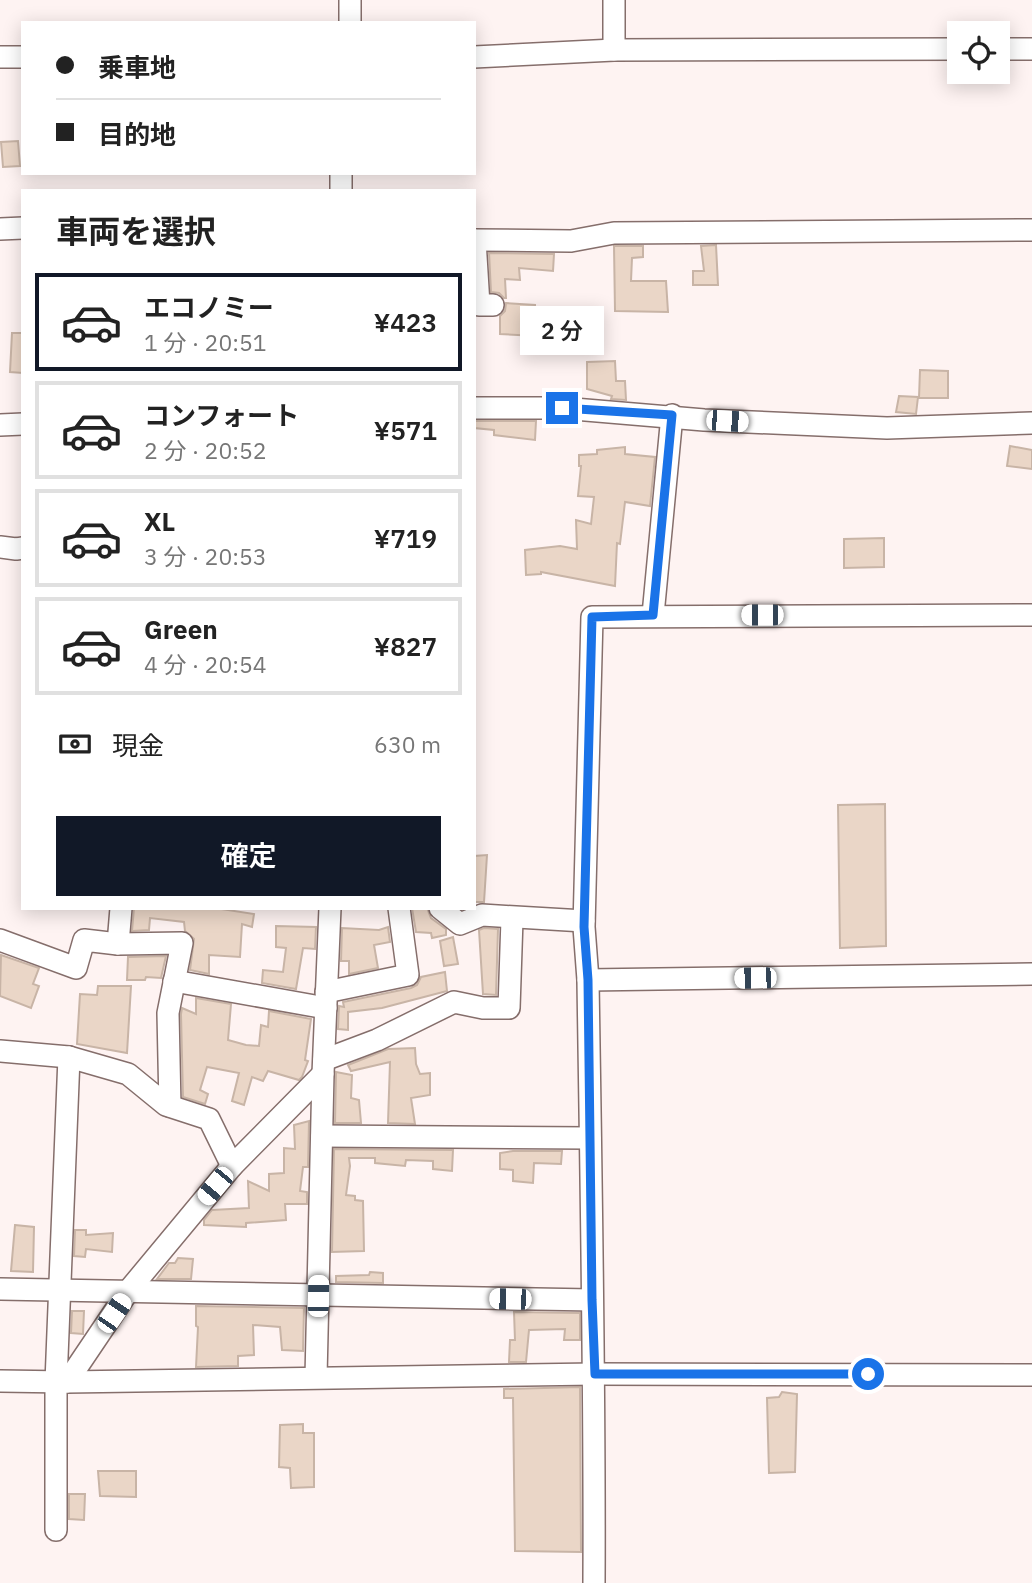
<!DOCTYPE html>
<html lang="ja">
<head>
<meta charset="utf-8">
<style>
	body { margin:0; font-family:"IBM Plex Sans","Noto Sans JP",sans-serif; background:#f6f6f6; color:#222; height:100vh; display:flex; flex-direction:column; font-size:26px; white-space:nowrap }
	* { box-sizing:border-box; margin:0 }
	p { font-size:23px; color:#767676 }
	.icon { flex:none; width:38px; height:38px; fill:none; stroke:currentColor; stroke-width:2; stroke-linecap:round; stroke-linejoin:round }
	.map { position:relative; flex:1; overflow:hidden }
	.side { position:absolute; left:21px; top:189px; width:455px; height:721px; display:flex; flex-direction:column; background:#fff; border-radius:0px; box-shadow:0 4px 18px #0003 }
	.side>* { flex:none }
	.guide { position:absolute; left:21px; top:21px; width:455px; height:154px; border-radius:0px; box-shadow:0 4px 18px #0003; display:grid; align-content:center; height:154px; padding:0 35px; background:#fff }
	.buttons { position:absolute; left:947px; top:21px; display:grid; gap:14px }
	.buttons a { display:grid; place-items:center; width:63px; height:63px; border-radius:0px; background:#fff; box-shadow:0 4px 18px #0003; font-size:35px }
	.end { position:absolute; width:32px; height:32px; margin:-16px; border:9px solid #1a73e8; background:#fff; box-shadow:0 0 0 4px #fff }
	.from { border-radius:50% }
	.bubble { position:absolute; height:49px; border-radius:0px; background:#fff; box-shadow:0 4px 18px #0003; font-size:23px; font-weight:600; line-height:49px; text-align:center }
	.car { position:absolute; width:21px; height:42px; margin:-21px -10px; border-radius:9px; box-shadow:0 0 5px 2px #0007; background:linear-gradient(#fff 24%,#345 0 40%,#fff 0 76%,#345 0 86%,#fff 0) }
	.guide b { display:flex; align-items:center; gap:24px; height:66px; font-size:26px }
	.guide b+b { border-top:2px solid #e0e0e0 }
	.guide i { width:18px; height:18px; background:#222 }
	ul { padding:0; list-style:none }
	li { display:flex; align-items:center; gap:21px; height:98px; margin:0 14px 10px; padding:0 21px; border:4px solid #e0e0e0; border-radius:0px }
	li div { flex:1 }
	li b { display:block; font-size:26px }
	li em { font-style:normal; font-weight:600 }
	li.on { border-color:#111827 }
	li>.icon { width:63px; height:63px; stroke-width:1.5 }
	h2 { padding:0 35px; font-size:32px; line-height:84px }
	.pay { display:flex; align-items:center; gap:18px; height:77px; padding:0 35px; font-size:26px }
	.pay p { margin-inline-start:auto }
	.button { display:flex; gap:14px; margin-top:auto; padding:14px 35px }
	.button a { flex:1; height:80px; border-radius:0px; background:#111827; color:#fff; font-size:28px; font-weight:600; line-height:80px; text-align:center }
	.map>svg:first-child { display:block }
	.building { fill:#ead6c7; stroke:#c8b4a6; stroke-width:2 }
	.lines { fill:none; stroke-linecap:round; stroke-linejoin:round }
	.minor-casing { stroke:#856e6b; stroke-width:24 }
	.minor { stroke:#fff; stroke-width:21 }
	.route { stroke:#1a73e8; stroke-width:9 }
</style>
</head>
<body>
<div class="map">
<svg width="1032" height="1583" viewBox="0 0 1032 1583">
	<rect width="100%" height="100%" fill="#fef3f2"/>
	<g class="building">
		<polygon points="18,141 20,166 3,167 1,142"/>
		<polygon points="716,245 718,285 693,285 693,271 704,271 701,246"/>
		<polygon points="614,246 643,246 643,257 632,258 631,281 666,281 668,312 615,311"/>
		<polygon points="489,253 554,254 553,271 519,268 520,280 505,279 506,298 504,298 499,293 491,292"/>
		<polygon points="506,303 535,305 536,336 500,334 500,316 505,311"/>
		<polygon points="12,333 23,333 23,373 10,372"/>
		<polygon points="615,361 616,381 625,381 626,400 611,399 612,396 587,389 587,362"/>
		<polygon points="920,370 948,371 948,398 919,398"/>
		<polygon points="899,396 918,397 916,414 896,412"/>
		<polygon points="474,421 536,421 535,440 494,435 494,430 474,428"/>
		<polygon points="1010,446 1032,450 1032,469 1007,466"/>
		<polygon points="625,447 625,454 655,457 650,506 625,502 620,544 617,543 615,586 541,572 541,574 526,575 525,550 560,546 577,549 576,520 591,524 594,497 578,496 581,466 579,466 579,455 597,454 597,450"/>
		<polygon points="884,538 884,567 844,568 844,539"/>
		<polygon points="885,804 886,946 840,948 838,805"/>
		<polygon points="487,855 484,902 474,902 474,856"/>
		<polygon points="134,908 215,908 254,914 252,927 242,924 240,957 209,955 209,974 190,970 194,939 185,931 184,922 150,918 149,930 132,931"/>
		<polygon points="412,908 427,908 431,918 446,929 446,935 432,938 431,933 416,932"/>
		<polygon points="276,926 316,927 315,949 303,948 296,989 262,983 263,970 283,972 286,948 276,947"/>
		<polygon points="388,927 390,942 374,945 378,968 349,974 349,961 341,961 342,928 379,930"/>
		<polygon points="484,928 498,929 496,995 483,994 479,930"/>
		<polygon points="453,937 458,964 444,966 440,941"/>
		<polygon points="1,955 39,968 33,984 39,986 31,1008 0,996"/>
		<polygon points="166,956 161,978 146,977 145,980 127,980 128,957"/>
		<polygon points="445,972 447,991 382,1008 348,1012 348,1030 338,1029 339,1006 344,1007 343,1002 411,988 417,985 421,977"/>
		<polygon points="98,986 131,986 127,1053 77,1044 80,994 97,995"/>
		<polygon points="196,998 231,1004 228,1040 246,1045 259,1046 261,1025 268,1027 269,1011 311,1019 305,1060 308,1061 302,1077 299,1080 268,1071 263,1081 252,1077 244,1105 232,1101 239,1073 207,1067 200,1090 208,1094 205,1104 183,1097 181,1014 182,1008 196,1014"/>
		<polygon points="415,1048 416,1064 420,1074 430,1073 430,1095 411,1098 415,1124 388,1123 390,1062 351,1071 348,1065 388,1049"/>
		<polygon points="336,1072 352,1075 351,1098 359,1100 361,1123 335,1123"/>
		<polygon points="309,1121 308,1167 303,1167 300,1191 307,1192 307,1204 285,1204 286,1220 246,1223 246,1227 204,1225 204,1220 212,1210 249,1208 248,1181 269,1191 269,1174 284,1173 284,1148 295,1149 294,1125"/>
		<polygon points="334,1149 453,1150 452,1171 433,1169 433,1161 406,1160 405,1166 375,1163 375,1158 349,1158 350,1166 346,1195 355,1196 355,1200 363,1201 364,1251 332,1252"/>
		<polygon points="513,1151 562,1151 561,1164 534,1163 533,1183 513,1181 513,1170 500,1169 500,1153"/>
		<polygon points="15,1225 34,1227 33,1272 11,1271"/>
		<polygon points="75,1230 86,1230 86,1235 113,1233 112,1252 86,1249 85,1257 74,1256"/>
		<polygon points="178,1258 193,1259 191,1279 157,1279 169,1263 175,1263"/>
		<polygon points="370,1272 383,1273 383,1283 336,1282 336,1276 369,1275"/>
		<polygon points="196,1306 304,1308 303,1351 282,1350 280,1327 253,1325 254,1355 238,1356 238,1366 196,1367 198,1327 196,1326"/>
		<polygon points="72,1311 84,1311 83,1334 71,1333"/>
		<polygon points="514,1312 580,1313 580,1340 564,1340 565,1329 529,1330 526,1362 509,1362 510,1340 515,1340"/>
		<polygon points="580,1387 581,1552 515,1551 513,1398 504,1398 504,1389"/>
		<polygon points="782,1392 797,1394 795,1472 769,1473 767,1398 779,1397"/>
		<polygon points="303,1424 303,1433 314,1433 314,1487 291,1488 290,1468 279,1467 280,1425"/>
		<polygon points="98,1471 136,1471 136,1497 100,1496"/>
		<polygon points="69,1494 85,1494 84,1520 69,1519"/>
	</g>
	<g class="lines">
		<g class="minor-casing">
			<g id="minor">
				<polyline points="350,0 350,23"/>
				<polyline points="614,0 614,50"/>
				<polyline points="998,49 1032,49"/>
				<polyline points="0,57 23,57"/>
				<polyline points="474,57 614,50 959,49"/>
				<polyline points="341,173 341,191"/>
				<polyline points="0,229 23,228"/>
				<polyline points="474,240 571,241 614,233 1032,230"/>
				<polyline points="475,240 479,305 493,305"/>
				<polyline points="474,408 562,408 704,420 887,428 1032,423"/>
				<polyline points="0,425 23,424"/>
				<polyline points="0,547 16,549 23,548"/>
				<polyline points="653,615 672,415"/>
				<polyline points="440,908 460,924 482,915 584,921"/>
				<polyline points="0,940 76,968 84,940 118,944 182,943 168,1013 170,1106"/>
				<polyline points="118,944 121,908"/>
				<polyline points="588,980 1032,974"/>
				<polyline points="174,981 326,1008"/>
				<polyline points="326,992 408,975 399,908"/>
				<polyline points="0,1051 69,1057 128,1074 166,1105 209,1119 232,1166"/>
				<polyline points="324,1060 377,1040 454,1002 483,1008 509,1008 512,919"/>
				<polyline points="322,1136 590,1138"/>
				<polyline points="0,1289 592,1300"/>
				<polyline points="316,1377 323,1074 330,908"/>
				<polyline points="0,1381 67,1382 595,1374 1032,1375"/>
				<polyline points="67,1382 129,1290 232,1166 323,1074"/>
				<polyline points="56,1530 56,1382 69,1057"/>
				<path d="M594 1583C595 1382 591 1181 588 980L584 927 592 617 1032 615"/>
			</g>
		</g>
		<use href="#minor" class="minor"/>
	</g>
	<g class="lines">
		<polyline class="route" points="562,408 672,415 653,615 592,617 584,927 588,980 592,1300 595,1374 868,1374"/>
	</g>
</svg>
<div class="buttons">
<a><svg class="icon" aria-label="locate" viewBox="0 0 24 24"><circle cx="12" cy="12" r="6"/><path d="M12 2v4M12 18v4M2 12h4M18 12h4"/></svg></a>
</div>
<i class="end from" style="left:868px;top:1374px"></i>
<i class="end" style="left:562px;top:408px"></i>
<div class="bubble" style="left:520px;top:306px;width:84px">2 分</div>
<i class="car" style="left:727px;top:421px;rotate:93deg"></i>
<i class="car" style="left:762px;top:615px;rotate:270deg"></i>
<i class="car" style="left:755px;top:978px;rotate:269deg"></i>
<i class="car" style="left:215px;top:1186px;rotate:220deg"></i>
<i class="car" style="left:318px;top:1296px;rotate:1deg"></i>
<i class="car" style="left:510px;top:1299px;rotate:271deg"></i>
<i class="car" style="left:114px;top:1313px;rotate:34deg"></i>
<div class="guide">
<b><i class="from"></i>乗車地</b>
<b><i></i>目的地</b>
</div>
<section class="side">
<h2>車両を選択</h2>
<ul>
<li class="on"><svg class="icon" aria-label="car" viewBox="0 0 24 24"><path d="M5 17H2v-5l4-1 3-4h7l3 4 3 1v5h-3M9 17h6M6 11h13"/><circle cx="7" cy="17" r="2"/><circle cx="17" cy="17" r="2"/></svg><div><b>エコノミー</b><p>1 分 · 20:51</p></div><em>¥423</em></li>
<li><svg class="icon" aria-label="car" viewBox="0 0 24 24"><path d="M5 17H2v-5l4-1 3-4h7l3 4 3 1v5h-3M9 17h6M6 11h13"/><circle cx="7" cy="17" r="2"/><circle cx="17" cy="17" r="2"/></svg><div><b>コンフォート</b><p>2 分 · 20:52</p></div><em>¥571</em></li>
<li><svg class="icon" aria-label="car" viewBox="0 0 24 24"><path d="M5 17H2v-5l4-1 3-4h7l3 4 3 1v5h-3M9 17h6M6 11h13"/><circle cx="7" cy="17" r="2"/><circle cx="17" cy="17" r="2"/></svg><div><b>XL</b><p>3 分 · 20:53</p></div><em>¥719</em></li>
<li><svg class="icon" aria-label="car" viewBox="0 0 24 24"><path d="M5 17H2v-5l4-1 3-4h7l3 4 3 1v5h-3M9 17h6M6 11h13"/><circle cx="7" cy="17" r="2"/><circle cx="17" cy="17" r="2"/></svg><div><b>Green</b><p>4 分 · 20:54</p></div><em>¥827</em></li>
</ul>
<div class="pay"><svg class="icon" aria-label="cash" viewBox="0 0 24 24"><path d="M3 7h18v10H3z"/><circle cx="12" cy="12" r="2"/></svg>現金<p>630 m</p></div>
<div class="button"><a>確定</a></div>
</section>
</div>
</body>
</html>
